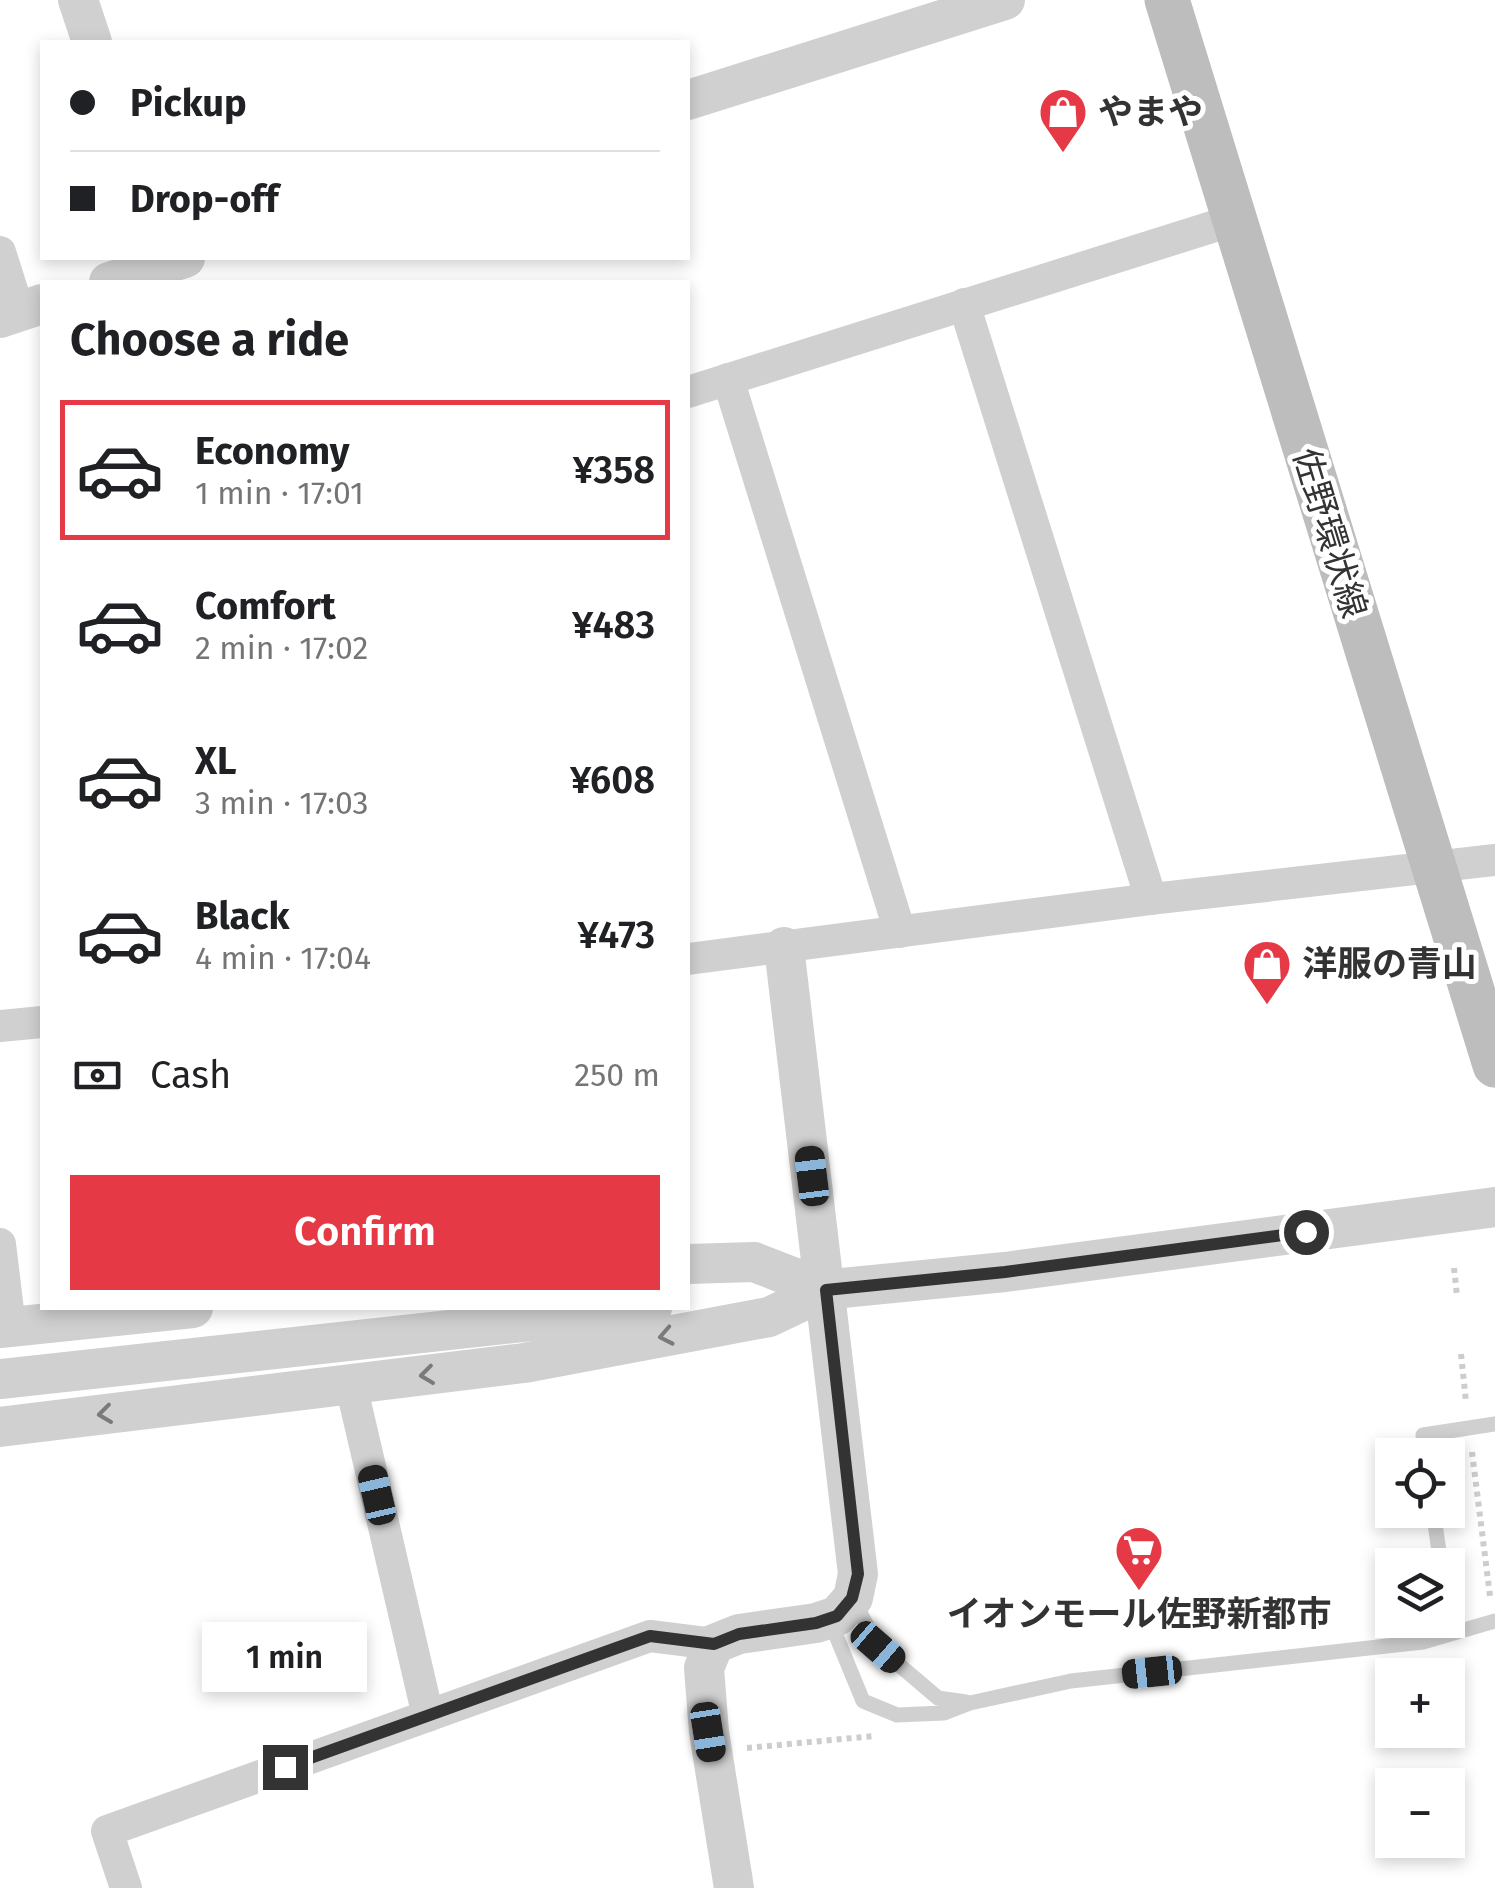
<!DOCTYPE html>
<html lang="en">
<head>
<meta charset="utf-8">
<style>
	body { margin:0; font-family:"Fira Sans","Noto Sans JP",sans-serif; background:#f2f2f2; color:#202124; height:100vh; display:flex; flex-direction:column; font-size:38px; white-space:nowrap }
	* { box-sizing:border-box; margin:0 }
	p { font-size:32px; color:#757577 }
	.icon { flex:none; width:55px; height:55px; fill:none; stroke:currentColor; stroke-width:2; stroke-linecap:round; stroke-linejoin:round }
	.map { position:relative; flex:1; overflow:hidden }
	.side { position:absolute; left:40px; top:280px; width:650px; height:1030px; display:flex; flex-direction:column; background:#fff; border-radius:0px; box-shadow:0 5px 15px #0003 }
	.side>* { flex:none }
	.guide { position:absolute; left:40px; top:40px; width:650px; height:220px; border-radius:0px; box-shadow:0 5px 15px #0003; display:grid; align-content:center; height:220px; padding:0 30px; background:#fff }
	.tools { position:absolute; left:1375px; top:1438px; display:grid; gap:20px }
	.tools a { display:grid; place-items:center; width:90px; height:90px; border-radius:0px; background:#fff; box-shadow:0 5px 15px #0003; font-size:50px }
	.end { position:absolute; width:45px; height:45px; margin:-22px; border:12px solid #333; background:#fff; box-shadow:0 0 0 5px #fff }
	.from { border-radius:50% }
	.bubble { position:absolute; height:70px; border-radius:0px; background:#fff; box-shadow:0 5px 15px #0003; font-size:32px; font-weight:600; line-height:70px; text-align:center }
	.car { position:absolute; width:30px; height:60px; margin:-30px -15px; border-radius:12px; box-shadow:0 0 8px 2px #0007; background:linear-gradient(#222 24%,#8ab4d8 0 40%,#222 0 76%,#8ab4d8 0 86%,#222 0) }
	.guide b { display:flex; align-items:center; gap:35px; height:95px; font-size:38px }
	.guide b+b { border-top:2px solid #e0e0e0 }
	.guide i { width:25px; height:25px; background:#202124 }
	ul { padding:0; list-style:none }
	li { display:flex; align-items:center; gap:30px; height:140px; margin:0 20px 15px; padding:0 10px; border:5px solid transparent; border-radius:0px }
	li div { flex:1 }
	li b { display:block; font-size:38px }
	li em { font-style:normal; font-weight:600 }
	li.on { border-color:#e63946 }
	li>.icon { width:90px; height:90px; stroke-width:1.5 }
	h2 { padding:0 30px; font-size:45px; line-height:120px }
	.pay { display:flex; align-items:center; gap:25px; height:110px; padding:0 30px; font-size:38px }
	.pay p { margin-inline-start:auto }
	.button { display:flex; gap:20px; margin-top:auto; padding:20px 30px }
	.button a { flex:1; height:115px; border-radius:0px; background:#e63946; color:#fff; font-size:40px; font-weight:600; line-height:115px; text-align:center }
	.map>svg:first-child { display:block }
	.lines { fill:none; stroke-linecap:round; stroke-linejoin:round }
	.path { stroke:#cdcdcd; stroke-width:6; stroke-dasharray:5 5; stroke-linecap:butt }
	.service { stroke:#d0d0d0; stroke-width:15 }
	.minor { stroke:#d0d0d0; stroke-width:32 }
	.tertiary { stroke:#d0d0d0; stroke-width:40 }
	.secondary { stroke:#bdbdbd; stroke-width:45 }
	.oneway { stroke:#7a7a7a }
	.route { stroke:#333; stroke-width:12 }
	.labels { text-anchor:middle; stroke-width:10; stroke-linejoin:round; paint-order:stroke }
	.poi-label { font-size:35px; font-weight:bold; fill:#333; stroke:#fff; text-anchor:start }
	.street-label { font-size:35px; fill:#333; stroke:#fff }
</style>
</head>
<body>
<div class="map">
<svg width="1495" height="1888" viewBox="0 0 1495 1888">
	<rect width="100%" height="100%" fill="#fff"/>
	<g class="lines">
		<g class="path">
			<polyline points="1454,1268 1457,1296"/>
			<polyline points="1461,1354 1466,1402"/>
			<polyline points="1472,1452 1490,1596"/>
			<polyline points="747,1748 874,1736"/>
		</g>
		<g class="service">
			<polyline points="1425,1455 1423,1435 1495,1424"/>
			<polyline points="1433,1510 1441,1565"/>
			<polyline points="855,1603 878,1647 938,1698 966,1702"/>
			<polyline points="830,1621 863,1701 897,1715 944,1713 970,1703 1071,1681 1423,1642 1495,1621"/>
		</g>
		<g class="minor">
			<polyline points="0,252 19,312"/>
			<polyline points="964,304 1151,899"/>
			<polyline points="728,379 900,932"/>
			<polyline points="688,392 1234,220"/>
			<polyline points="688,959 1151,899 1495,860"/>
			<polyline points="0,1026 42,1022"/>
			<polyline points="0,1244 10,1327"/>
			<polyline points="351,1385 428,1716"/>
			<polyline points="126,1888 107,1831 650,1636 714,1644"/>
		</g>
		<g class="tertiary">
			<polyline points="78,0 92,42"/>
			<polyline points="688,100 1005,0"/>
			<polyline points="109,282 185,258"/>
			<polyline points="0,318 42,304"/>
			<polyline points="688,1264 754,1262 826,1290"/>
			<polyline points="801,1292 1005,1272 1495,1207"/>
			<polyline points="0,1328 193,1308"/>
			<polyline points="0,1379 652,1308"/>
			<polyline points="0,1427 524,1363 769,1317 826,1290"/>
			<polyline points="734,1888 709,1732 704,1668 714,1644 739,1634 816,1623 837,1616 853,1598 858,1574 784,947"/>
		</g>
		<polyline class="secondary" points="1167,0 1495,1065"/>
	</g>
	<defs><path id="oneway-chevron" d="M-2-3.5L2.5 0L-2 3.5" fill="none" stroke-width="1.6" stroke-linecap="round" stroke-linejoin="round" transform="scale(2.5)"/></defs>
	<g class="oneway">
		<use href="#oneway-chevron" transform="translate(666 1336) rotate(169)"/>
		<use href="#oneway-chevron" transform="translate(427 1375) rotate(173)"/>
		<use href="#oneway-chevron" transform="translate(105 1414) rotate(173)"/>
	</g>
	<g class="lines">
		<polyline class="route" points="285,1767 650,1636 714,1644 739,1634 816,1623 837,1616 852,1598 858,1574 826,1290 1005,1272 1306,1232"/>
	</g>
	<defs>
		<g id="shop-pin" transform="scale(2.5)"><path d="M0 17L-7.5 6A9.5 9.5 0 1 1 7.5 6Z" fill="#e63946" stroke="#fff"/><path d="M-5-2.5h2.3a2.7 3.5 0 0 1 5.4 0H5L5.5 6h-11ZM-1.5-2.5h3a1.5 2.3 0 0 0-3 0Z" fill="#fff"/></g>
		<g id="supermarket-pin" transform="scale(2.5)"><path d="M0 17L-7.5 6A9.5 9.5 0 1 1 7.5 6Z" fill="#e63946" stroke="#fff"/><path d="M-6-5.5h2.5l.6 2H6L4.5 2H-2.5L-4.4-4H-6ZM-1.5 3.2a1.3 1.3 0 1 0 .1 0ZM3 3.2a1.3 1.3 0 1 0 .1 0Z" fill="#fff"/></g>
	</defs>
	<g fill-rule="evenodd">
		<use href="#shop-pin" x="1063" y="112"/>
		<use href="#shop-pin" x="1267" y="964"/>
		<use href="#supermarket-pin" x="1139" y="1550"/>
	</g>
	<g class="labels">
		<g class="poi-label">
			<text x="1098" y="124">やまや</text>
			<text x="1302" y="976">洋服の青山</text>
			<text x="1139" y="1626" text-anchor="middle">イオンモール佐野新都市</text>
		</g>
		<g class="street-label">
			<text transform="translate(1330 533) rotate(73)" y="12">佐野環状線</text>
		</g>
	</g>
</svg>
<div class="tools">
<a><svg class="icon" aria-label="locate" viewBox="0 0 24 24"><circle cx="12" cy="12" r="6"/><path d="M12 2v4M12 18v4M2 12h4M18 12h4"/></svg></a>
<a><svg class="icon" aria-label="layers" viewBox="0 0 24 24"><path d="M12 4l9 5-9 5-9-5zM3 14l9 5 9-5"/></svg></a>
<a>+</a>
<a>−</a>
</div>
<i class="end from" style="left:1306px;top:1232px"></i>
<i class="end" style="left:285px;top:1767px"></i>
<div class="bubble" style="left:202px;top:1622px;width:165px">1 min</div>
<i class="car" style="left:812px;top:1176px;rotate:353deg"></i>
<i class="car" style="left:377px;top:1495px;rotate:347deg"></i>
<i class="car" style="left:878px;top:1647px;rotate:131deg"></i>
<i class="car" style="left:1152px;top:1672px;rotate:264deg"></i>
<i class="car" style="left:708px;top:1732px;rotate:171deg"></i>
<div class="guide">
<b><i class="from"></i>Pickup</b>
<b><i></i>Drop-off</b>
</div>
<section class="side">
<h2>Choose a ride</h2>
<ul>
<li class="on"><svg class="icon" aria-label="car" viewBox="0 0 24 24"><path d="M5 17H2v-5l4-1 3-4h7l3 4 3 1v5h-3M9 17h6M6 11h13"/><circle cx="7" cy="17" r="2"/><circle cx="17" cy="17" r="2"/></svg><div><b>Economy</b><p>1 min · 17:01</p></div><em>¥358</em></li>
<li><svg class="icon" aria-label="car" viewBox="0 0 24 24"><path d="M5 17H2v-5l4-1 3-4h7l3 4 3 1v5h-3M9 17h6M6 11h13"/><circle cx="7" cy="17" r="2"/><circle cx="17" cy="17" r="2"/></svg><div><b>Comfort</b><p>2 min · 17:02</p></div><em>¥483</em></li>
<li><svg class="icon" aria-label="car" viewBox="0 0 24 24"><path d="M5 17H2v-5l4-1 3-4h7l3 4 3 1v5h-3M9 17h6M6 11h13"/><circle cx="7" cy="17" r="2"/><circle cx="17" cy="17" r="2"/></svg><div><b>XL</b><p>3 min · 17:03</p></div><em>¥608</em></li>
<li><svg class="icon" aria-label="car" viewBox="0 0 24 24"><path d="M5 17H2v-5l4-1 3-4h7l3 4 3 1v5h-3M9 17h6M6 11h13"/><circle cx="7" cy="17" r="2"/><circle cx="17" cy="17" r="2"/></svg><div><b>Black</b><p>4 min · 17:04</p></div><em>¥473</em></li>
</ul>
<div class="pay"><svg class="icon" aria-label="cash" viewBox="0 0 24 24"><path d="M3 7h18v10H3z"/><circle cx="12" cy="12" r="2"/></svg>Cash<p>250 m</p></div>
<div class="button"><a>Confirm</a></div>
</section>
</div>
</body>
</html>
